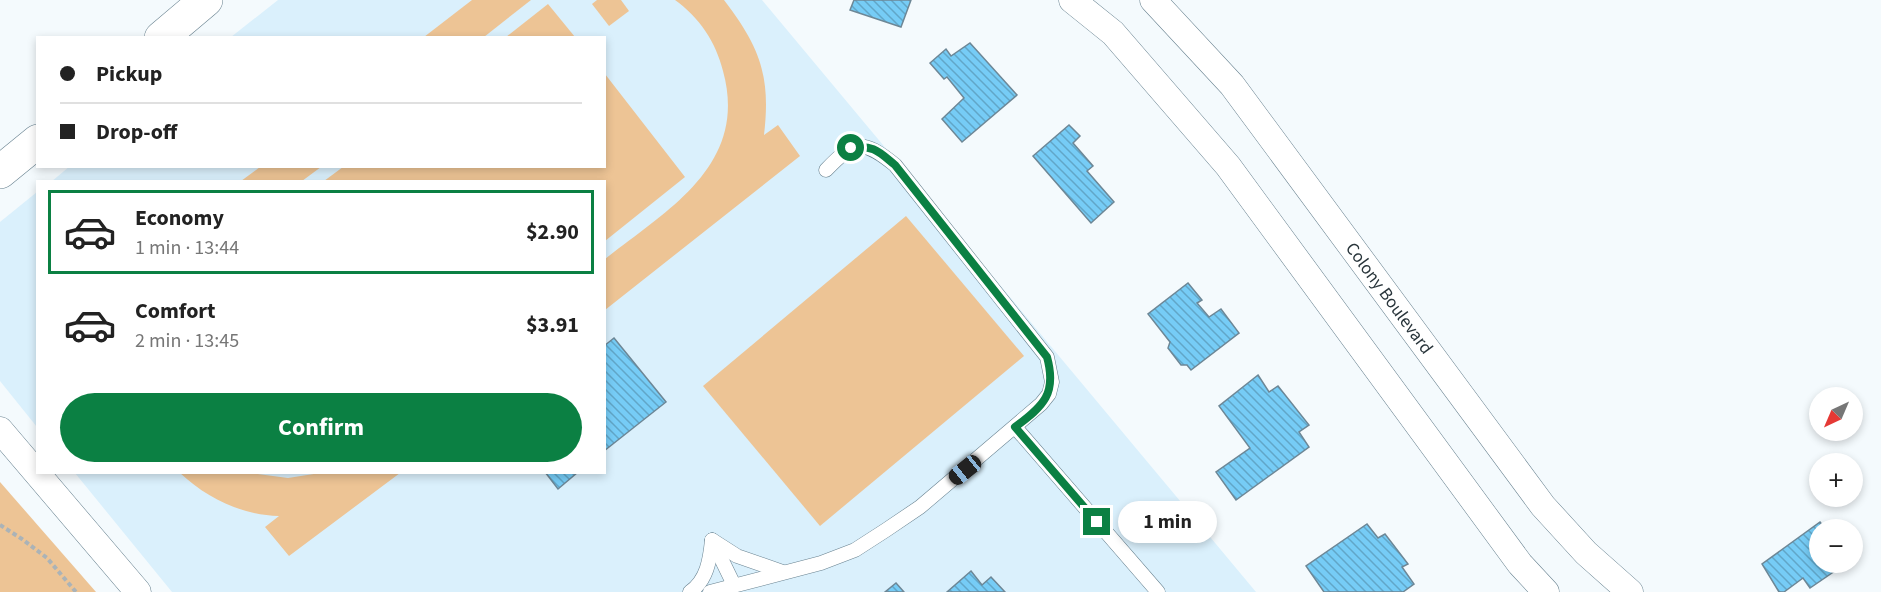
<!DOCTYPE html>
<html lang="en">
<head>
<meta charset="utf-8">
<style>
	body { margin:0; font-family:"Source Sans 3",sans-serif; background:#f6f6f6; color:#222; height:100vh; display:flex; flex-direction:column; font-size:22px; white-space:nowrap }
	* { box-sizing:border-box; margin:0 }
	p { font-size:20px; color:#767676 }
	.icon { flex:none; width:33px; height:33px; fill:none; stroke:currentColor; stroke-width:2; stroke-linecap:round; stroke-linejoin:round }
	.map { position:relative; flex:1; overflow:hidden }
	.sheet { position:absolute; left:36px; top:180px; width:570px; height:294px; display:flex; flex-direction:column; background:#fff; border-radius:0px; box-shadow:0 3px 9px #0003 }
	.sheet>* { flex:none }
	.guide { position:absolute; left:36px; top:36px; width:570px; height:132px; border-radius:0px; box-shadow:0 3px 9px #0003; display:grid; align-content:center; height:132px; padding:0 24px; background:#fff }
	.needle { width:39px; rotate:224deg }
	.controls { position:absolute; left:1809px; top:387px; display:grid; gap:12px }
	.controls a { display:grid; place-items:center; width:54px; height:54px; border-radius:50%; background:#fff; box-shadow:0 3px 9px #0003; font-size:30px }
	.end { position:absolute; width:27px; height:27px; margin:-14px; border:8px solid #0b8043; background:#fff; box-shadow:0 0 0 3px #fff }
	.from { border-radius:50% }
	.bubble { position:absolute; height:42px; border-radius:21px; background:#fff; box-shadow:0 3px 9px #0003; font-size:20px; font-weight:700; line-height:42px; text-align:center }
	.car { position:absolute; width:18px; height:36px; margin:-18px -9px; border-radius:8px; box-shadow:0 0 4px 2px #0007; background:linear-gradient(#222 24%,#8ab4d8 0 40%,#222 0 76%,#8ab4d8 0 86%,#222 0) }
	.guide b { display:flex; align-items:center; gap:21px; height:57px; font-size:22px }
	.guide b+b { border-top:2px solid #e0e0e0 }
	.guide i { width:15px; height:15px; background:#222 }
	ul { padding:10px 0 0; list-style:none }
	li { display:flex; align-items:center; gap:18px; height:84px; margin:0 12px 9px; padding:0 12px; border:3px solid transparent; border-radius:0px }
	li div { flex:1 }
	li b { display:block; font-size:22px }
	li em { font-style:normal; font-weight:700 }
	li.current { border-color:#0b8043 }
	li>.icon { width:54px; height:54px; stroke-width:1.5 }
	.button { display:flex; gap:12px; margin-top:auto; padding:12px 24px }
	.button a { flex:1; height:69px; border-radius:36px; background:#0b8043; color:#fff; font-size:24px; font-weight:700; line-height:69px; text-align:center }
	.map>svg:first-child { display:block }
	.built { fill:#daf0fc }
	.park { fill:#edc495 }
	.building { fill:url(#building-back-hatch); stroke:#6d8796; stroke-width:1.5 }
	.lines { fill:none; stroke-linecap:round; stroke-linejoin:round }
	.service-casing { stroke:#67818f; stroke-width:15 }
	.minor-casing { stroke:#67818f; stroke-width:27 }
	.primary-casing { stroke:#67818f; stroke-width:34 }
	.path { stroke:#abb3b7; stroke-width:4; stroke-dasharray:4.5 3; stroke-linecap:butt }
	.service { stroke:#fff; stroke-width:14 }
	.minor { stroke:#fff; stroke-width:26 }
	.primary { stroke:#fff; stroke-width:33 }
	.route { stroke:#0b8043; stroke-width:8 }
	.labels { text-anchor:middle; stroke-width:5; stroke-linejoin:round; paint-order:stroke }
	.street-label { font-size:18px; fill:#29353b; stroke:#f4fafd }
</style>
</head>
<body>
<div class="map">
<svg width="1881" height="592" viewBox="0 0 1881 592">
	<defs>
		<pattern id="building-back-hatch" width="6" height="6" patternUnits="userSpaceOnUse" patternTransform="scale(1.5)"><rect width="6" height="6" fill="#76ccf6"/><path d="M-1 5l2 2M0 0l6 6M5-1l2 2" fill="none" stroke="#61a6c8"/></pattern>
	</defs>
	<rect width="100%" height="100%" fill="#f4fafd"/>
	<g class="built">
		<polygon points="278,0 762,0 1256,592 172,592 75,473 604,472 604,182 51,182 70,166 604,166 604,38 231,37"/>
		<polygon points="37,192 37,427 0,381 0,222"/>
	</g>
	<g class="park">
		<polygon points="472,0 531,0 484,37 424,37"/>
		<polygon points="597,0 621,0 629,11 609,26 592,4"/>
		<path d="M675 0H724C760 47 771 76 764 135L778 125 800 156 605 310V259C667 210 749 165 723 71 716 42 699 17 675 0Z"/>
		<polygon points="548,4 575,37 506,37"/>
		<polygon points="605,74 685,177 605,241 604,182 324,181 343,167 604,166"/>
		<polygon points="260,167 260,166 321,167 302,181 241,181"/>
		<polygon points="906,216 1024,356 820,526 703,386"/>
		<path d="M320 473H400L289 556 265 527 279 516C241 515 207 498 180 473H250L288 478Z"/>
		<polygon points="0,482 96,592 0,592"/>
	</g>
	<g class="building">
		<polygon points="854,0 911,0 901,27 850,10"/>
		<polygon points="970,43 1017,95 962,142 942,119 964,98 947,77 944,79 930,63 946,49 951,56"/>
		<polygon points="1069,125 1080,136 1073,143 1093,166 1087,171 1114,202 1091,223 1033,156"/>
		<polygon points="1188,283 1202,300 1197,303 1209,317 1221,309 1239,333 1191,370 1187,365 1181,365 1168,348 1170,342 1148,314"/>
		<polygon points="614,338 666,402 604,451 604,346"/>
		<polygon points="1258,375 1269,392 1278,386 1309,425 1299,432 1309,447 1236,500 1216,472 1250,448 1219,406"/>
		<polygon points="545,472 578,472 558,489"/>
		<polygon points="1820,522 1826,530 1820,530 1820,562 1848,562 1810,588 1803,578 1784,592 1779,592 1762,564"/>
		<polygon points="1367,524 1378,538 1385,534 1408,564 1402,567 1414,584 1403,592 1324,592 1306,566"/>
		<polygon points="971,571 982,585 991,577 1005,592 947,592"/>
		<polygon points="896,583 904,592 885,592"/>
	</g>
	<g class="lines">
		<g class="service-casing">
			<g id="service">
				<polyline points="1015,427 1158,592"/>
				<polyline points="712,540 737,556 783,572"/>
				<polyline points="714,544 734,585"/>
				<path d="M690 592C707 580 710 560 712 540"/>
				<path d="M710 592 821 563 855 550 886 530 920 507 1041 404 1049 394 1052 382 1047 357 895 165C862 138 854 141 826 170"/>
			</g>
		</g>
		<g class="minor-casing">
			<g id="minor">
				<polyline points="1072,0 1113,33 1228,166 1520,564 1546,592"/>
				<path id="s1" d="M1153 0 1232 85 1543 506 1586 553 1630 592"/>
				<polyline points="0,430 138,592"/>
			</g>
		</g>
		<g class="primary-casing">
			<g id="primary">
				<polyline points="161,38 206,0"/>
				<polyline points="0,172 38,141"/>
			</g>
		</g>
		<polyline class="path" points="0,525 22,539 47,558 76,592"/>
		<use href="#service" class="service"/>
		<use href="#minor" class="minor"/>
		<use href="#primary" class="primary"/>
	</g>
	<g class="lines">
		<path class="route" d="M851 148C874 145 878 151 895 165L1047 357C1057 393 1044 406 1015 427L1097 522"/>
	</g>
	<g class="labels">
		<g class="street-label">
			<text dy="6" stroke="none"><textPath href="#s1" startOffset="381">Colony Boulevard</textPath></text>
		</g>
	</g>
</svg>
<div class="controls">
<a><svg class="needle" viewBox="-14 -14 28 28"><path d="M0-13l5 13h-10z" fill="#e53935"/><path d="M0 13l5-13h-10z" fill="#767676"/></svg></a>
<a>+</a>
<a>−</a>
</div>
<i class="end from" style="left:851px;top:148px"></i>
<i class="end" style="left:1097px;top:522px"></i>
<div class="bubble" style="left:1118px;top:501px;width:99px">1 min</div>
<i class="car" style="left:965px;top:470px;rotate:231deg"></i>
<div class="guide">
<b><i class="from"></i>Pickup</b>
<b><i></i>Drop-off</b>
</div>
<section class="sheet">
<ul>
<li class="current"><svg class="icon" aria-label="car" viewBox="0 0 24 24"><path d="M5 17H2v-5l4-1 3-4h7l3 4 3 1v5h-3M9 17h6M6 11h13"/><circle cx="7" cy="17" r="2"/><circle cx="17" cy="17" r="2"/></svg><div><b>Economy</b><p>1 min · 13:44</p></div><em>$2.90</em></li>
<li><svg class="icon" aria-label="car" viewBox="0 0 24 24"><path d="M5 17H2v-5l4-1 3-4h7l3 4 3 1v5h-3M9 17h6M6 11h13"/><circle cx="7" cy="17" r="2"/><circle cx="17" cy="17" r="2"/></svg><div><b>Comfort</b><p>2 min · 13:45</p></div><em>$3.91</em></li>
</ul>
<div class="button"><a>Confirm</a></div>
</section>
</div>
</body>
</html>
